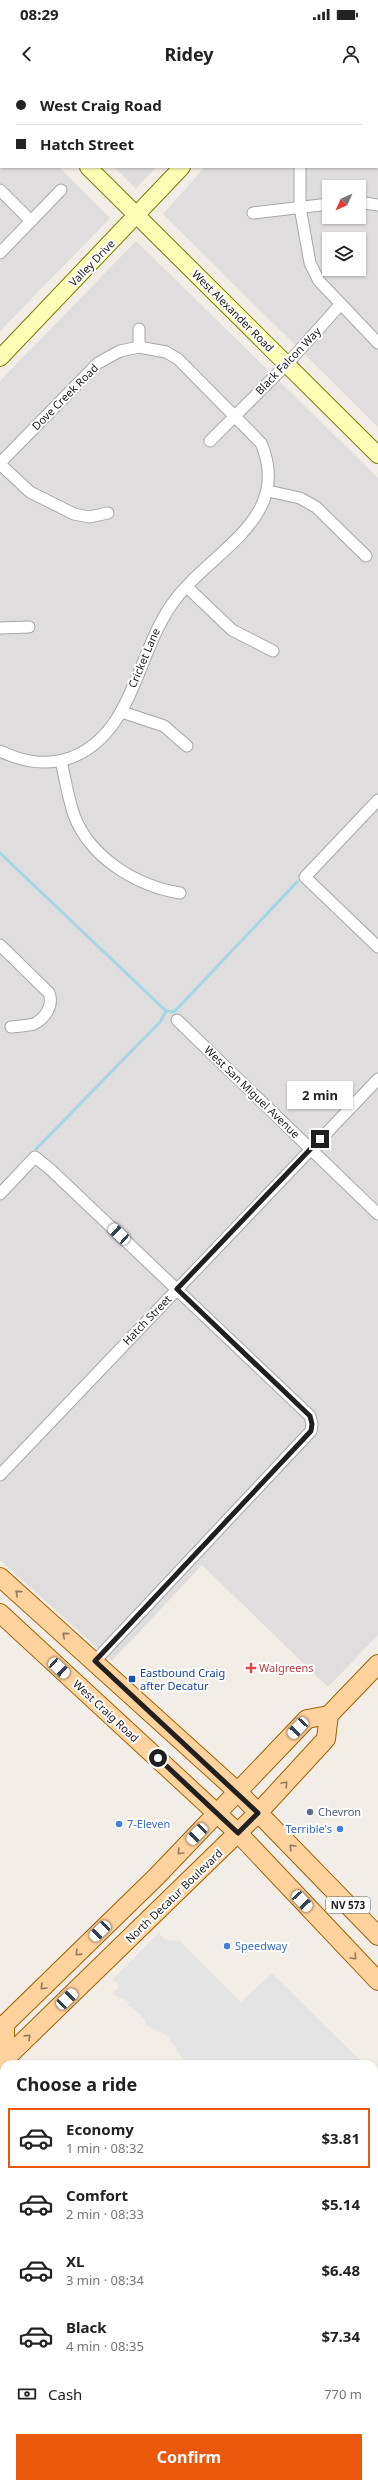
<!DOCTYPE html>
<html lang="en">
<head>
<meta charset="utf-8">
<style>
	body { margin:0; font-family:"Noto Sans",sans-serif; background:#f2f2f2; color:#222; height:100vh; display:flex; flex-direction:column; font-size:15px; white-space:nowrap }
	* { box-sizing:border-box; margin:0 }
	p { font-size:13px; color:#767676 }
	.icon { flex:none; width:22px; height:22px; fill:none; stroke:currentColor; stroke-width:2; stroke-linecap:round; stroke-linejoin:round }
	.map { position:relative; flex:1; overflow:hidden }
	.panel { position:absolute; left:0px; top:1980px; width:378px; height:428px; display:flex; flex-direction:column; background:#fff; border-radius:12px 12px 0 0; box-shadow:0 1px 3px #0004 }
	.panel>* { flex:none }
	.guide { position:absolute; left:0px; top:0px; width:378px; height:88px; box-shadow:0 1px 3px #0004; display:grid; align-content:center; height:88px; padding:0 16px; background:#fff }
	.needle { width:26px; rotate:225deg }
	.tools { position:absolute; left:322px; top:100px; display:grid; gap:8px }
	.tools a { display:grid; place-items:center; width:44px; height:44px; border-radius:0px; background:#fff; box-shadow:0 1px 3px #0004; font-size:20px }
	.end { position:absolute; width:18px; height:18px; margin:-9px; border:5px solid #202020; background:#fff; box-shadow:0 0 0 2px #fff }
	.from { border-radius:50% }
	.bubble { position:absolute; height:28px; border-radius:0px; background:#fff; box-shadow:0 1px 3px #0004; font-size:13px; font-weight:700; line-height:28px; text-align:center }
	.car { position:absolute; width:12px; height:24px; margin:-12px -6px; border-radius:5px; box-shadow:0 0 3px 1px #0007; background:linear-gradient(#fff 24%,#345 0 40%,#fff 0 76%,#345 0 86%,#fff 0) }
	.guide b { display:flex; align-items:center; gap:14px; height:38px; font-size:15px }
	.guide b+b { border-top:1px solid #e0e0e0 }
	.guide i { width:10px; height:10px; background:#222 }
	ul { padding:0; list-style:none }
	li { display:flex; align-items:center; gap:12px; height:60px; margin:0 8px 6px; padding:0 8px; border:2px solid transparent; border-radius:0px }
	li div { flex:1 }
	li b { display:block; font-size:15px }
	li em { font-style:normal; font-weight:700 }
	li.active { border-color:#ea580c }
	li>.icon { width:36px; height:36px; stroke-width:1.5 }
	h2 { padding:0 16px; font-size:18px; line-height:48px }
	.pay { display:flex; align-items:center; gap:10px; height:44px; padding:0 16px; font-size:15px }
	.pay p { margin-inline-start:auto }
	.cta { display:flex; gap:8px; margin-top:auto; padding:8px 16px }
	.cta a { flex:1; height:46px; border-radius:0px; background:#ea580c; color:#fff; font-size:16px; font-weight:700; line-height:46px; text-align:center }
	.status { display:flex; justify-content:space-between; align-items:center; height:28px; padding:0 20px; background:#fff; direction:ltr }
	.status svg { height:11px; fill:currentColor }
	header { display:flex; justify-content:space-between; align-items:center; height:52px; padding:0 16px; background:#fff; font-size:18px; font-weight:700 }
	.map>svg:first-child { display:block }
	.residential { fill:#dfdddd; fill-rule:evenodd }
	.parking { fill:#e4e4e4 }
	.lines { fill:none; stroke-linecap:round; stroke-linejoin:round }
	.stream { stroke:#a3d7e3; stroke-width:3 }
	.street-casing { stroke:#a7a7a7; stroke-width:13 }
	.secondary-casing { stroke:#757f00; stroke-width:18 }
	.primary-casing { stroke:#9d6300; stroke-width:20 }
	.street { stroke:#fff; stroke-width:11 }
	.secondary { stroke:#feffb7; stroke-width:16 }
	.primary { stroke:#ffd29e; stroke-width:18 }
	.oneway { stroke:#90795f }
	.route { stroke:#202020; stroke-width:5 }
	.health-dot { fill:#e0444e; stroke:#fff; stroke-width:1.5 }
	.transit-dot { fill:#1a4fb4; stroke:#fff; stroke-width:1.5 }
	.service-dot { fill:#5c6f8a; stroke:#fff; stroke-width:1.5 }
	.shop-dot { fill:#3f7fe0; stroke:#fff; stroke-width:1.5 }
	.labels { text-anchor:middle; stroke-width:4; stroke-linejoin:round; paint-order:stroke }
	.shield { fill:#fff; stroke:#636363; stroke-width:1 }
	.shield-label { font-size:10px; font-weight:bold; fill:#202020 }
	.street-label { font-size:11px; fill:#202020; stroke:#fff }
	.health-label { font-size:11px; fill:#be3a42; stroke:#fff; text-anchor:start }
	.transit-label { font-size:11px; fill:#164399; stroke:#fff; text-anchor:start }
	.service-label { font-size:11px; fill:#4e5e75; stroke:#fff; text-anchor:start }
	.shop-label { font-size:11px; fill:#366cbe; stroke:#fff; text-anchor:start }
</style>
</head>
<body>
<div class="status"><b>08:29</b><svg viewBox="0 0 49 12"><path d="M0 12V9h3v3zM5 12V6h3v6zM10 12V3h3v9zM15 12V0h3v12zM26 1h20v11H26zM47 4h2v5h-2z"/></svg></div>
<header><svg class="icon" aria-label="back" viewBox="0 0 24 24"><path d="M15 5l-7 7 7 7"/></svg>Ridey<svg class="icon" aria-label="person" viewBox="0 0 24 24"><circle cx="12" cy="8" r="4"/><path d="M4 21q1-7 8-7t8 7"/></svg></header>
<div class="map">
<svg width="378" height="2408" viewBox="0 0 378 2408">
	<rect width="100%" height="100%" fill="#f2ede6"/>
	<g class="residential">
		<polygon points="27,0 236,0 28,1"/>
		<path d="M283 0H378V347L163 134 205 87H377V1ZM329 107H359V137H329ZM329 159H359V189H329Z"/>
		<polygon points="0,28 1,87 59,87 110,138 0,251"/>
		<polygon points="114,87 156,87 136,109"/>
		<polygon points="136,161 378,398 378,1555 328,1607 202,1485 112,1581 0,1480 0,301"/>
		<polygon points="3,1996 4,2404 374,2404 374,2084 378,2080 378,2408 0,2408 0,1999"/>
	</g>
	<polygon class="parking" points="159,1853 165,1860 180,1861 241,1922 272,1893 364,1984 189,1984 180,1975 174,1964 169,1962 170,1957 145,1945 145,1940 132,1927 128,1926 129,1922 112,1914 119,1906 113,1899"/>
	<g class="lines">
		<g class="stream">
			<polyline points="0,773 166,931 174,932 297,802"/>
			<polyline points="36,1069 160,942 166,931"/>
		</g>
		<g class="street-casing">
			<g id="street">
				<polyline points="291,0 292,1"/>
				<polyline points="366,1 367,0"/>
				<polyline points="300,87 300,127 310,183 319,201 378,263"/>
				<polyline points="0,110 31,141"/>
				<polyline points="359,122 378,125"/>
				<polyline points="253,133 329,124"/>
				<polyline points="0,173 61,110"/>
				<polyline points="139,267 139,249"/>
				<polyline points="210,361 287,284 340,225"/>
				<path d="M0 383 98 283 120 271 139 267 166 272 178 279 261 363C294 440 209 471 172 524 136 575 133 655 70 678 45 686 23 682 0 671"/>
				<polyline points="0,384 30,412 74,434 89,437 108,433"/>
				<polyline points="268,411 300,418 316,427 366,476"/>
				<polyline points="187,507 232,550 273,571"/>
				<polyline points="0,548 29,547"/>
				<polyline points="122,632 164,646 187,666"/>
				<path d="M61 681C65 698 68 718 74 735 90 778 137 806 180 813"/>
				<polyline points="378,720 305,797 378,867"/>
				<path d="M0 865 49 913C54 926 45 938 34 944 27 946 18 946 11 947"/>
				<polyline points="177,940 378,1134"/>
				<polyline points="0,1114 35,1077 50,1089 310,1336 312,1344 311,1351 95,1581"/>
				<polyline points="0,1395 378,999"/>
				<polyline points="0,2075 4,2071"/>
				<polyline points="374,2161 378,2157"/>
				<polyline points="0,2165 4,2169"/>
				<polyline points="374,2172 378,2176"/>
				<polyline points="0,2240 4,2235"/>
				<polyline points="374,2336 378,2335"/>
				<polyline points="241,2404 245,2408"/>
				<polyline points="86,2408 96,2404"/>
			</g>
		</g>
		<g class="secondary-casing">
			<g id="secondary">
				<polyline points="1,0 2,1"/>
				<polyline points="260,1 261,0"/>
				<polyline points="88,87 378,375"/>
				<polyline points="0,278 182,87"/>
			</g>
		</g>
		<g class="primary-casing">
			<g id="primary">
				<polyline points="0,1497 238,1712 378,1856"/>
				<polyline points="0,1533 238,1753 378,1901"/>
				<polyline points="0,1949 156,1797 307,1639 329,1635 378,1584"/>
				<polyline points="0,1966 5,1958 5,1944"/>
				<polyline points="0,1984 258,1733 326,1659 329,1635"/>
			</g>
		</g>
		<use href="#street" class="street"/>
		<use href="#secondary" class="secondary"/>
		<use href="#primary" class="primary"/>
	</g>
	<defs><path id="oneway-chevron" d="M-2-3.5L2.5 0L-2 3.5" fill="none" stroke-width="1.6" stroke-linecap="round" stroke-linejoin="round"/></defs>
	<g class="oneway">
		<use href="#oneway-chevron" transform="translate(18 1513) rotate(-139)"/>
		<use href="#oneway-chevron" transform="translate(65 1555) rotate(-139)"/>
		<use href="#oneway-chevron" transform="translate(285 1704) rotate(-47)"/>
		<use href="#oneway-chevron" transform="translate(292 1767) rotate(-134)"/>
		<use href="#oneway-chevron" transform="translate(180 1772) rotate(134)"/>
		<use href="#oneway-chevron" transform="translate(78 1873) rotate(136)"/>
		<use href="#oneway-chevron" transform="translate(354 1877) rotate(46)"/>
		<use href="#oneway-chevron" transform="translate(43 1907) rotate(135)"/>
		<use href="#oneway-chevron" transform="translate(28 1957) rotate(-44)"/>
	</g>
	<g class="lines">
		<polyline class="route" points="158,1678 238,1753 258,1733 95,1581 311,1351 312,1344 310,1336 177,1209 320,1059"/>
	</g>
	<path class="health-dot" d="M249 1582h4v4h4v4h-4v4h-4v-4h-4v-4h4z"/>
	<rect class="transit-dot" x="128" y="1595" width="8" height="8" rx="2"/>
	<circle class="service-dot" cx="310" cy="1732" r="4"/>
	<g class="shop-dot">
		<circle cx="119" cy="1744" r="4"/>
		<circle cx="340" cy="1749" r="4"/>
		<circle cx="227" cy="1866" r="4"/>
	</g>
	<g class="labels">
		<rect class="shield" x="326" y="1817" width="44" height="16" rx="3"/>
		<g class="shield-label">
			<text x="348" y="1829">NV 573</text>
		</g>
		<g class="street-label">
			<text transform="translate(92 183) rotate(-46)" y="4">Valley Drive</text>
			<text transform="translate(233 231) rotate(45)" y="4">West Alexander Road</text>
			<text transform="translate(288 281) rotate(-46)" y="4">Black Falcon Way</text>
			<text transform="translate(65 317) rotate(-45)" y="4">Dove Creek Road</text>
			<text transform="translate(144 578) rotate(-67)" y="4">Cricket Lane</text>
			<text transform="translate(252 1012) rotate(44)" y="4">West San Miguel Avenue</text>
			<text transform="translate(147 1240) rotate(-46)" y="4">Hatch Street</text>
			<text transform="translate(106 1631) rotate(43)" y="4">West Craig Road</text>
			<text transform="translate(174 1816) rotate(-44)" y="4">North Decatur Boulevard</text>
		</g>
		<g class="health-label">
			<text x="259" y="1592">Walgreens</text>
		</g>
		<g class="transit-label">
			<text x="140" y="1597">Eastbound Craig<tspan x="140" dy="13">after Decatur</tspan></text>
		</g>
		<g class="service-label">
			<text x="318" y="1736">Chevron</text>
		</g>
		<g class="shop-label">
			<text x="127" y="1748">7-Eleven</text>
			<text x="332" y="1753" text-anchor="end">Terrible's</text>
			<text x="235" y="1870">Speedway</text>
		</g>
	</g>
</svg>
<div class="tools">
<a><svg class="needle" viewBox="-14 -14 28 28"><path d="M0-13l5 13h-10z" fill="#e53935"/><path d="M0 13l5-13h-10z" fill="#767676"/></svg></a>
<a><svg class="icon" aria-label="layers" viewBox="0 0 24 24"><path d="M12 4l9 5-9 5-9-5zM3 14l9 5 9-5"/></svg></a>
</div>
<i class="end from" style="left:158px;top:1678px"></i>
<i class="end" style="left:320px;top:1059px"></i>
<div class="bubble" style="left:287px;top:1001px;width:66px">2 min</div>
<i class="car" style="left:119px;top:1154px;rotate:313deg"></i>
<i class="car" style="left:59px;top:1588px;rotate:133deg"></i>
<i class="car" style="left:298px;top:1648px;rotate:223deg"></i>
<i class="car" style="left:197px;top:1754px;rotate:224deg"></i>
<i class="car" style="left:302px;top:1821px;rotate:137deg"></i>
<i class="car" style="left:100px;top:1851px;rotate:226deg"></i>
<i class="car" style="left:67px;top:1919px;rotate:46deg"></i>
<div class="guide">
<b><i class="from"></i>West Craig Road</b>
<b><i></i>Hatch Street</b>
</div>
<section class="panel">
<h2>Choose a ride</h2>
<ul>
<li class="active"><svg class="icon" aria-label="car" viewBox="0 0 24 24"><path d="M5 17H2v-5l4-1 3-4h7l3 4 3 1v5h-3M9 17h6M6 11h13"/><circle cx="7" cy="17" r="2"/><circle cx="17" cy="17" r="2"/></svg><div><b>Economy</b><p>1 min · 08:32</p></div><em>$3.81</em></li>
<li><svg class="icon" aria-label="car" viewBox="0 0 24 24"><path d="M5 17H2v-5l4-1 3-4h7l3 4 3 1v5h-3M9 17h6M6 11h13"/><circle cx="7" cy="17" r="2"/><circle cx="17" cy="17" r="2"/></svg><div><b>Comfort</b><p>2 min · 08:33</p></div><em>$5.14</em></li>
<li><svg class="icon" aria-label="car" viewBox="0 0 24 24"><path d="M5 17H2v-5l4-1 3-4h7l3 4 3 1v5h-3M9 17h6M6 11h13"/><circle cx="7" cy="17" r="2"/><circle cx="17" cy="17" r="2"/></svg><div><b>XL</b><p>3 min · 08:34</p></div><em>$6.48</em></li>
<li><svg class="icon" aria-label="car" viewBox="0 0 24 24"><path d="M5 17H2v-5l4-1 3-4h7l3 4 3 1v5h-3M9 17h6M6 11h13"/><circle cx="7" cy="17" r="2"/><circle cx="17" cy="17" r="2"/></svg><div><b>Black</b><p>4 min · 08:35</p></div><em>$7.34</em></li>
</ul>
<div class="pay"><svg class="icon" aria-label="cash" viewBox="0 0 24 24"><path d="M3 7h18v10H3z"/><circle cx="12" cy="12" r="2"/></svg>Cash<p>770 m</p></div>
<div class="cta"><a>Confirm</a></div>
</section>
</div>
</body>
</html>
